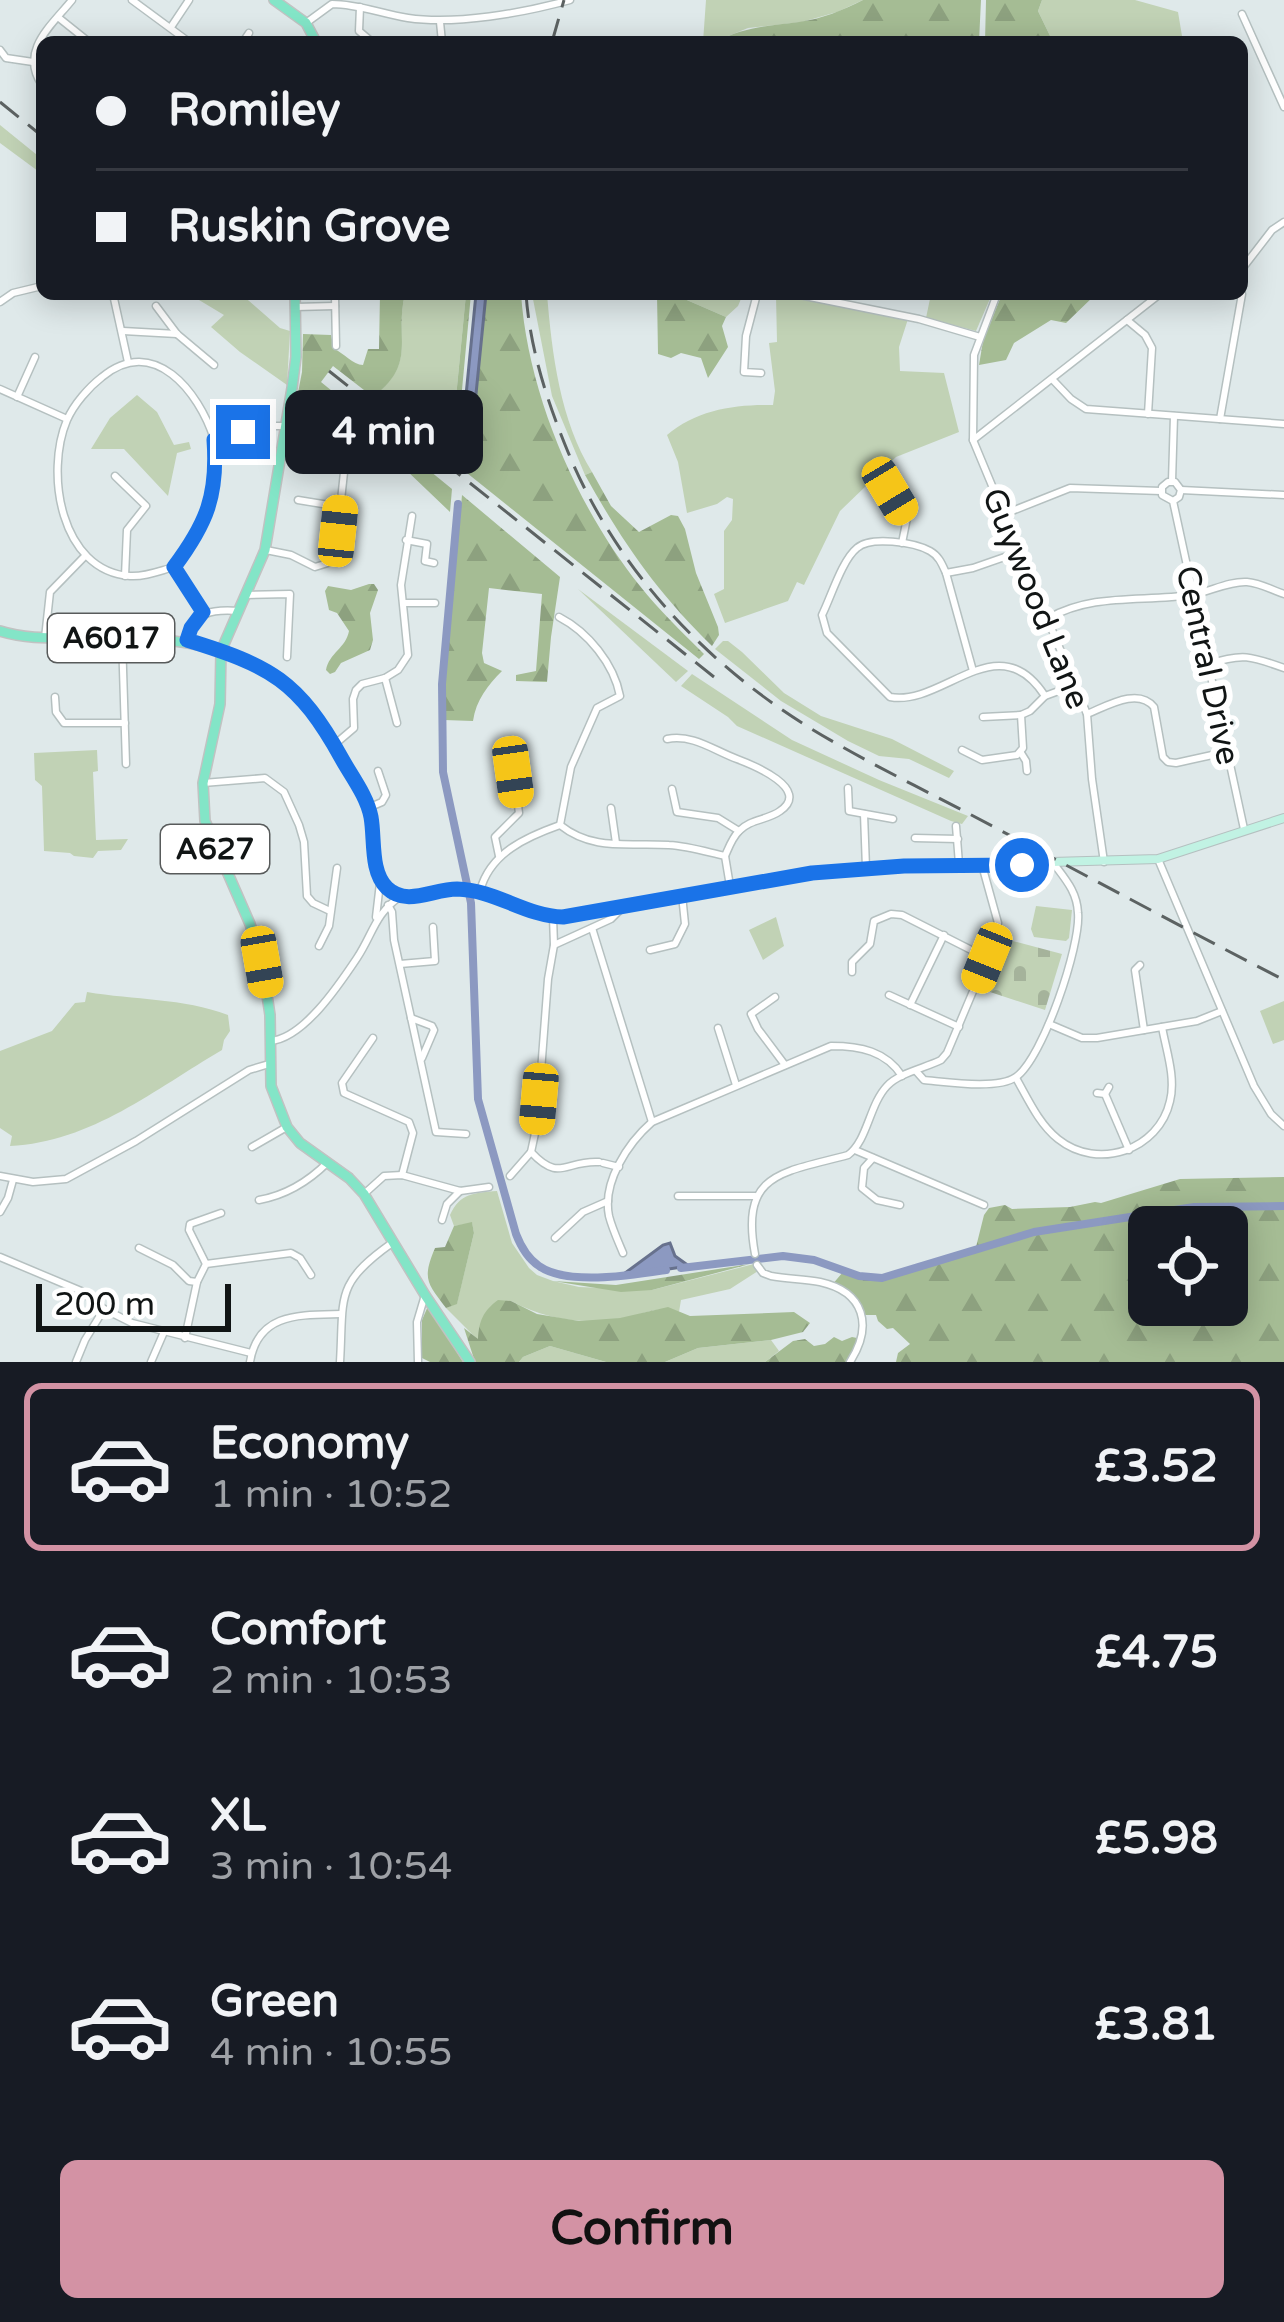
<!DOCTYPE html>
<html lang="en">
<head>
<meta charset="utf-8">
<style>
	body { margin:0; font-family:"Varela Round",sans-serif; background:#20242c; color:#f1f3f6; height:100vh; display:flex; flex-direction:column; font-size:45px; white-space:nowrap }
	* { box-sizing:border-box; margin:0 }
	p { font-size:39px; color:#9ea1a6 }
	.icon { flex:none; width:66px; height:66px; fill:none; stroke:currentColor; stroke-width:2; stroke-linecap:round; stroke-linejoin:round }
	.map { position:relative; height:1362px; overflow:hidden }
	.side { display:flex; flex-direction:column; background:#171b24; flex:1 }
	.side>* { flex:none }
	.top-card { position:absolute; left:36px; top:36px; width:1212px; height:264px; border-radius:18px; box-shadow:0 6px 30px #0003; display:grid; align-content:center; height:264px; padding:0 60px; background:#171b24 }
	.tools { position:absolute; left:1128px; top:1206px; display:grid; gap:24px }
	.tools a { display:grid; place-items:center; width:120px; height:120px; border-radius:18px; background:#171b24; box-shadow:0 6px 30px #0003; font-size:60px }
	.scale { position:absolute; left:36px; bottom:30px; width:195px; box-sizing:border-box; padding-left:12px; border:6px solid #111515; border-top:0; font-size:33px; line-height:42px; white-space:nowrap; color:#111515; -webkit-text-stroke:9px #fff; paint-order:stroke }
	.end { position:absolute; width:54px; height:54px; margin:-27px; border:15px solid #1a73e8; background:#fff; box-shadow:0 0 0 6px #fff }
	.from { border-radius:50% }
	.bubble { position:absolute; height:84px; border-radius:18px; background:#171b24; box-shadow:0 6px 30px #0003; font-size:39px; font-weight:700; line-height:84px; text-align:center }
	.car { position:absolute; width:36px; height:72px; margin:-36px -18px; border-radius:15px; box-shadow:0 0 9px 3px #0007; background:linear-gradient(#f5c518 24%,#345 0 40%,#f5c518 0 76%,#345 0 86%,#f5c518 0) }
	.top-card b { display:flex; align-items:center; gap:42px; height:114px; font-size:45px }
	.top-card b+b { border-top:3px solid #363941 }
	.top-card i { width:30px; height:30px; background:#f1f3f6 }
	ul { padding:21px 0 0; list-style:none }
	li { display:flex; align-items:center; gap:36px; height:168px; margin:0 24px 18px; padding:0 36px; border:6px solid transparent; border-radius:18px }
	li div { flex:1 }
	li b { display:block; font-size:45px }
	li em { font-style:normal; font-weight:700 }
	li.on { border-color:#d392a4 }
	li>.icon { width:108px; height:108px; stroke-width:1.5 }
	.primary-button { display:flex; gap:24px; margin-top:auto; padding:24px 60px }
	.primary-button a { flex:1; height:138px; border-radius:18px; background:#d392a4; color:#111; font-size:48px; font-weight:700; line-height:138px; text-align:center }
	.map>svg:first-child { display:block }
	.green { fill:#c1d2b5 }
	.forest { fill:url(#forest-firs); fill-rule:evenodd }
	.cemetery { fill:url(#cemetery-stones) }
	.water { fill:#8c99c1; stroke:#67718d; stroke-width:3 }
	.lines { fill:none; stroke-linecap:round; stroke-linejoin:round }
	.canal { stroke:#8c99c1; stroke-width:8 }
	.street-casing { stroke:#b5c0c0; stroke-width:9 }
	.secondary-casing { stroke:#b5c0c0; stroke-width:10 }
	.primary-casing { stroke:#c1c2c2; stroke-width:12 }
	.street { stroke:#fff; stroke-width:6 }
	.secondary { stroke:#c1f2e3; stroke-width:8 }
	.primary { stroke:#83e5c7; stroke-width:9 }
	.rail { stroke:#5c6262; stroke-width:3; stroke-dasharray:24 12; stroke-linecap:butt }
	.route { stroke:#1a73e8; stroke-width:15 }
	.labels { text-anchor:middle; stroke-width:12; stroke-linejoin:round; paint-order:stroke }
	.shield { fill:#fff; stroke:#585b5b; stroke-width:3 }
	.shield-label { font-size:30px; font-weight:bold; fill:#111515 }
	.street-label { font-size:33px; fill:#111515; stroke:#fff }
</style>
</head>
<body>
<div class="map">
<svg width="1284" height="1362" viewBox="0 0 1284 1362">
	<defs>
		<pattern id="forest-firs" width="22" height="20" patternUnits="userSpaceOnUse" patternTransform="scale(3)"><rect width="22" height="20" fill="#a5bc94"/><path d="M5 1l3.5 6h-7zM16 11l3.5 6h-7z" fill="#8da17f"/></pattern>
		<pattern id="cemetery-stones" width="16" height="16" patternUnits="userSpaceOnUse" patternTransform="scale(3)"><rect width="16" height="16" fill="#c1d2b5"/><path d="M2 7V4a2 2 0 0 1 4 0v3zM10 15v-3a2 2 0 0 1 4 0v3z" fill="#a5b39b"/></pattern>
	</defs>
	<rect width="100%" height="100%" fill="#dfe9ea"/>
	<g class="green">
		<polygon points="706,0 863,0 837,12 802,22 748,28 716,41 703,42"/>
		<polygon points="1042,0 1135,0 1178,12 1183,42 1053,42 1038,11"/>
		<polygon points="0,125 42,159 42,174 0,143"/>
		<polygon points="189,294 241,294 280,328 290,331 287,385 240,352 211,327 224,315"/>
		<path d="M405 294H466L454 418C418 422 401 419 373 397 418 362 394 338 405 294Z"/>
		<path d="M532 294H547C552 354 560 420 592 472L585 475 552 396Z"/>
		<polygon points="673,294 698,294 704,298 711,294 743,294 738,306 726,317"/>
		<path d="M779 294 908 319 899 347 900 371 944 373 959 432 896 457 840 511 804 585 797 582 788 601 725 623 714 594 724 589V531L732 520 733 499 727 497 717 504 687 513 678 462 667 435C696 410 735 404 773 405L775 391 769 343 777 342 776 296Z"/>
		<polygon points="931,294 992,294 976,331 926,318"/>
		<polygon points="137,395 157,412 174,445 189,442 191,449 177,453 168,496 124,449 91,449 110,418"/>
		<polygon points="578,589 688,671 676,682"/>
		<polygon points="723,641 728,641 742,652 784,693 821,716 892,739 954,771 949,778 909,759 879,756 848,741 781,701 715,649"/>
		<polygon points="692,674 792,740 879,780 968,816 962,824 951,821 737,726 728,717 681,686"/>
		<polygon points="97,750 98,771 93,772 96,840 128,839 121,850 98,851 93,858 74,856 70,853 44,851 42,786 35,780 34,753"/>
		<polygon points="1036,906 1072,910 1069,938 1066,941 1034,937 1031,929"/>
		<polygon points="776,917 784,946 763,960 749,930"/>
		<path d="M87 992C134 1000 183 998 228 1015L230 1031 224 1040 222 1050C155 1089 92 1142 10 1146L12 1136 0 1128V1051L52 1031 75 1003 85 1002Z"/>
		<polygon points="1284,1001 1284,1040 1273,1044 1260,1011"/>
		<path d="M497 1191 512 1243 529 1268 537 1275 553 1281 579 1287 652 1290 754 1264 758 1271 730 1289 681 1300 679 1312C661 1304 642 1315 623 1318 582 1325 547 1320 511 1301L478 1340 446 1308 457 1303 474 1233 472 1223 454 1226 450 1215C460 1193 474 1193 497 1191Z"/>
		<polygon points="771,1340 779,1351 765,1362 665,1362 698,1348"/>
		<polygon points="550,1346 606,1362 519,1362 523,1357"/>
	</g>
	<g class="forest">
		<path d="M863 0H981L979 42H716C743 27 769 26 799 22 822 19 843 10 863 0Z"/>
		<polygon points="986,0 1042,0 1038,11 1053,42 985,42"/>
		<path d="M380 294H405C394 338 418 363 373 397L333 366 321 382 452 489 450 512 359 425C337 418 319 408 296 403L302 372 303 334 331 335 334 349C344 353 353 365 363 365L368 349H379Z"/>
		<polygon points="466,294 471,294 455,464 395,414 428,421 454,418"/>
		<path d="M486 294H521C528 394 577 508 640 586 659 610 682 632 704 654L699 659 462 469 463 456H467L471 444Z"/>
		<polygon points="657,294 673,294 726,317 722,326 728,347 708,378 701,358 681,353 671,358 658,354"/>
		<polygon points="1002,294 1096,294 1066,323 1051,320 1014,343 1006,360 979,365 983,341"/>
		<path d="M592 472 611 506 639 532 671 515 678 516 685 529 696 573 718 627 719 635 712 646C656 591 623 543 585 475Z"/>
		<path d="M462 495 560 577 551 637 547 682 516 681V675L536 671 542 594 489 588 482 653 484 663 502 671C488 685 476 700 473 721L444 720 445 683Z"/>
		<path d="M369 584H374L378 590 370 613 373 640 370 650 341 663 335 672 330 674 326 670C329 653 346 648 349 631L337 613 329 610 325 591 328 586 351 590Z"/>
		<path d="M1284 1177V1362H896L898 1353 910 1344 893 1328 887 1329 878 1321 876 1315H864L858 1305 831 1286 843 1272 882 1278 893 1276 976 1247 984 1215 989 1208 1005 1205 1012 1209 1070 1207 1095 1202 1101 1203 1180 1179ZM1149 1227H1227V1305H1149Z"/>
		<path d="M472 1222 474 1233 457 1304 446 1308C427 1283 422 1279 435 1248L445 1247 454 1226Z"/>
		<polygon points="750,1264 652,1290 621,1292 553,1281 616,1285"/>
		<path d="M498 1300 511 1301 537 1314 579 1321 620 1318 668 1307 690 1316 794 1312 810 1323 803 1332 771 1340 698 1348 665 1362H606L550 1346 523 1357 519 1362H475L464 1328 478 1339C479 1321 483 1311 498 1300Z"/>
		<polygon points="428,1306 463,1362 430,1362 422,1358 422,1320"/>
		<polygon points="834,1337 842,1341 852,1337 862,1339 850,1362 765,1362 793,1341 805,1339 814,1346 825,1344"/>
	</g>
	<polygon class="cemetery" points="1009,940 1062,954 1045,1010 987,991"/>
	<g class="water">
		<polygon points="476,294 486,294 471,444 467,456 460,456"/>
		<polygon points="670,1243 675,1256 689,1266 621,1276 663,1245"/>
	</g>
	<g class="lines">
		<g class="canal">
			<path d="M458 504 442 684 443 772 471 903 478 1099 516 1234C521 1247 527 1258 539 1266 567 1286 633 1275 666 1270"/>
			<polyline points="681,1268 783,1256 814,1260 859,1276 882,1278 1034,1232 1194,1207 1284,1206"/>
		</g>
		<g class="street-casing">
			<g id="street">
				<polyline points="132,0 189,42"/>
				<polyline points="360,7 359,31 372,42"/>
				<polyline points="1242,14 1284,107"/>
				<polyline points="59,18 89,42"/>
				<polyline points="440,22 442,42"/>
				<path d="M306 23 332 4C358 4 382 14 408 18 456 25 523 13 570 0"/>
				<polyline points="171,27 189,0"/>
				<polyline points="243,42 249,33"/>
				<polyline points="0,50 6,58 33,62"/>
				<path d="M42 85C19 51 51 26 72 0"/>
				<polyline points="1242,269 1272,230 1284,222"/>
				<polyline points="113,294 128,362"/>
				<polyline points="757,294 746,336 744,372 761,373"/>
				<polyline points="795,294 919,319 980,337"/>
				<polyline points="997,294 974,355 973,440 1087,714 1092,779 1104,862"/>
				<polyline points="335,296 336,346"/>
				<polyline points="0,302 13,293 42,286"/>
				<polyline points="156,306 177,334 214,365"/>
				<polyline points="295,307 335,306"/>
				<polyline points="1127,320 1145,335 1152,348 1148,414"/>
				<polyline points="123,331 177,334"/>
				<polyline points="1052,379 1071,399 1086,409 1284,424"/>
				<polyline points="0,389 67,419"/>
				<polyline points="17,397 35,357"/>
				<polyline points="1220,419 1242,294"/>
				<path d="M214 439C199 392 154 334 102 377 89 387 74 404 67 420 45 472 60 571 130 576 145 577 159 571 174 567 207 522 217 495 214 439L272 426H285"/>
				<polyline points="973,440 1160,294"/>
				<polyline points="115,476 146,506 127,530 125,576"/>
				<polyline points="1172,481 1174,416"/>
				<polyline points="1181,490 1284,495"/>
				<polyline points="890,491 907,518 902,543"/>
				<polyline points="298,500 341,507"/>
				<polyline points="1173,501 1179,497 1181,490 1175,482 1168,482 1162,487 1162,495 1173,501 1244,829"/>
				<polyline points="1002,515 1070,488 1161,491"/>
				<polyline points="406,540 427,544 425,561 434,563"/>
				<polyline points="266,550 291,555 315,567 331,562 335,556 345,463"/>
				<path d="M1019 552 973 568 946 573C942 564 939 556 930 551 914 542 870 536 857 548 842 560 831 597 822 615L827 633 890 697C943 707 998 623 1045 696"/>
				<polyline points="174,567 203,612"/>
				<polyline points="946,573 973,671"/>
				<polyline points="245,595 290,594 287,657"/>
				<polyline points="404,603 435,603"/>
				<path d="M559 617C588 632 614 664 620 696L597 708 571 767 560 825"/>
				<path d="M1049 618C1093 593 1142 602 1191 595 1210 592 1228 581 1247 582 1260 583 1272 590 1284 594"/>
				<polyline points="45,638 50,592 85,556"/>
				<polyline points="122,638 126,764"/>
				<path d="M187 640C196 611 211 609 239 611"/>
				<path d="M1209 664C1242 653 1251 656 1284 668"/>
				<polyline points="385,678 397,723"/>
				<polyline points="55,697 56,712 64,723 125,723"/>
				<path d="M1087 714C1107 706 1138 687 1154 707L1163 757 1168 762 1176 763 1226 752"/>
				<polyline points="983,717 1021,715"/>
				<path d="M667 739C693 734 713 750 737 759 753 765 812 789 780 811 768 820 750 819 739 831 732 838 729 847 725 856"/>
				<polyline points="334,745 354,728 353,699 356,690 362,684 385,678 398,670 408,655 401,585 412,516"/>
				<polyline points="962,750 982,760 1017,755 1023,748 1021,715 1030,711 1045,696 1075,685"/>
				<polyline points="1021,753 1026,761 1027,771"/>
				<polyline points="203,783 265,778 284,792 299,825 304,842 307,896 313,903 330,911"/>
				<polyline points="848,788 849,811 893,819"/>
				<polyline points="672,789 677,812 718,818 739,831"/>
				<polyline points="368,808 382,802 386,795 378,771"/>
				<polyline points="611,808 616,843"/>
				<polyline points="864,814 866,868"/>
				<path d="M560 825C594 852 629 842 669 845 688 846 707 852 725 856L730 886"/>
				<polyline points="956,826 959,864"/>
				<polyline points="915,838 958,839"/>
				<polyline points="499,856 495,837 519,813 509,742"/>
				<polyline points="1158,859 1254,1086 1271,1114 1284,1126"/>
				<path d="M480 891C490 853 526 837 560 825"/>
				<polyline points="388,905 392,912 394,940 436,1132 466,1134"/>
				<polyline points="376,917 380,883"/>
				<polyline points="592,928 652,1122"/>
				<polyline points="554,945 611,919 619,911 619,907"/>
				<polyline points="319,946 329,926 337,868"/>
				<polyline points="650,950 675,944 685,924 682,895"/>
				<polyline points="400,964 435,961 433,927"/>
				<polyline points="1140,965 1135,970 1144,1030"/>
				<polyline points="852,972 852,962 870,944 874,921 891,914 902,915 985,957"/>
				<polyline points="889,995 959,1027"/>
				<polyline points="775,997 751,1014 758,1029 785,1065"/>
				<polyline points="910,1005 944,935"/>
				<polyline points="411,1018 432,1026 434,1030 422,1058"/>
				<polyline points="1049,1024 1082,1038 1097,1038 1197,1021 1222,1011"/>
				<polyline points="718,1028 736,1085"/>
				<polyline points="373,1038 342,1083 344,1093 409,1122 413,1133 402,1175"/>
				<path d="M270 1041C303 1039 339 985 357 958 373 934 375 913 401 896"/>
				<path d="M916 1071 924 1080C947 1082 998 1090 1016 1077 1043 1058 1081 945 1078 913 1077 892 1066 880 1054 864"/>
				<path d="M1016 1078C1028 1099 1039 1124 1058 1139 1098 1171 1159 1150 1170 1101 1176 1077 1166 1050 1162 1027"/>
				<polyline points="1097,1093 1105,1094 1109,1087"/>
				<polyline points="1105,1094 1129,1150"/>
				<polyline points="252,1147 285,1128"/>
				<polyline points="855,1150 984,1205"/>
				<path d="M531 1152C560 1183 565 1160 599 1162"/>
				<polyline points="873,1158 864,1168 862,1188 877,1200 900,1205"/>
				<polyline points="603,1163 619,1167"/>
				<polyline points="0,1176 33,1182 66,1179 136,1141 249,1070 269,1064"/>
				<polyline points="510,1176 531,1152 537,1124 548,979 554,945 553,917"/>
				<polyline points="364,1194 384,1176 402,1175 460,1191 489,1187"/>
				<polyline points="678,1196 755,1196"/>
				<path d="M259 1200C287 1195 308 1182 328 1162"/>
				<polyline points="0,1212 8,1198 13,1180"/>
				<polyline points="442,1220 447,1204 460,1191"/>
				<polyline points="555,1238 583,1212 608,1201"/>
				<polyline points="139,1248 173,1265 189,1281 197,1282"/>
				<path d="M623 1253C618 1241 612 1228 609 1216 602 1182 628 1143 652 1122L831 1046C860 1046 886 1051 902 1076"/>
				<path d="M755 1254C740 1172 782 1173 848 1155 868 1140 869 1105 887 1086 899 1073 925 1068 941 1060L947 1053 987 958 998 923 982 865"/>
				<polyline points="0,1257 81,1291 104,1309 132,1323 251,1353"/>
				<polyline points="206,1264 189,1230 190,1224 221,1213"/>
				<path d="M757 1265 763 1273 771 1276C787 1279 804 1279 820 1282 865 1292 873 1326 850 1362"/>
				<polyline points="185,1338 197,1282 206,1264 291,1253 300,1258 311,1275"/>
				<polyline points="76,1362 85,1340 104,1309"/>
				<polyline points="151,1362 164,1332"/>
				<path d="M250 1362C258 1312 301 1315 341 1314"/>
				<path d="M340 1362C344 1297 334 1284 392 1243"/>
				<polyline points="418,1362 417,1322 425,1295"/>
			</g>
		</g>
		<g class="secondary-casing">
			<path id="secondary" d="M221 651C244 659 268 667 287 683 312 706 363 783 370 816 375 837 369 871 386 887 406 907 433 889 457 889 495 889 525 916 563 917L812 873 904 866 1158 859 1284 818"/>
		</g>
		<g class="primary-casing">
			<g id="primary">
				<polyline points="274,0 306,23 316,42"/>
				<polyline points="295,294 296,357 292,388 265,550 221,651 220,704 203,783 205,821 250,924 262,962 270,1015 271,1086 287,1127 300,1143 349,1178 364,1194 425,1295 470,1362"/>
				<path d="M0 631C25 639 51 638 77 638 126 638 174 636 221 651"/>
			</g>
		</g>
		<use href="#street" class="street"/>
		<use href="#secondary" class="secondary"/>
		<use href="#primary" class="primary"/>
		<g class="rail">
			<polyline points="552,42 564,0"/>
			<polyline points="0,102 42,136"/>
			<path d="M526 294C530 349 547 401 568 452 616 568 703 662 810 728 869 764 933 794 994 827 1091 878 1187 930 1284 980"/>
			<polyline points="329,371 714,677"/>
		</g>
	</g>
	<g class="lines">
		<path class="route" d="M243 432 214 440C218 495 207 523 174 567L203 612 191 628 187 640C271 666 298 680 342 759 352 777 367 796 371 817 375 839 370 872 387 888 407 907 433 889 457 889 496 890 525 916 563 917L812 873 904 866 1022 865"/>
	</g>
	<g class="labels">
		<g class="shield">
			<rect x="48" y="614" width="126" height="48" rx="9"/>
			<rect x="161" y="825" width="108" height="48" rx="9"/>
		</g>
		<g class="shield-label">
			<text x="111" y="648">A6017</text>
			<text x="215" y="859">A627</text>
		</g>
		<g class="street-label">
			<text transform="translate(1037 598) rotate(68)" y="12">Guywood Lane</text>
			<text transform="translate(1209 665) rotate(78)" y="12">Central Drive</text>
		</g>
	</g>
</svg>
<div class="tools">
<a><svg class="icon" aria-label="locate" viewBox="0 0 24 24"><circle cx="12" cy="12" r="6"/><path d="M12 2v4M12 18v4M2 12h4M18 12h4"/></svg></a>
</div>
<div class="scale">200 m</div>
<i class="end from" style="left:1022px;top:865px"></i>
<i class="end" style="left:243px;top:432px"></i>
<div class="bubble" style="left:285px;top:390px;width:198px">4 min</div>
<i class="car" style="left:890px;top:491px;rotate:149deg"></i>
<i class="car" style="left:338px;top:531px;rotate:6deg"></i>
<i class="car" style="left:513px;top:772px;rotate:172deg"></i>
<i class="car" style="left:987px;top:958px;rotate:202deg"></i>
<i class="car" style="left:262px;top:962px;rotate:170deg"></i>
<i class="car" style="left:539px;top:1099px;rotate:185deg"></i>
<div class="top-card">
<b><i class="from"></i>Romiley</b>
<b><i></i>Ruskin Grove</b>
</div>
</div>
<section class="side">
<ul>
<li class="on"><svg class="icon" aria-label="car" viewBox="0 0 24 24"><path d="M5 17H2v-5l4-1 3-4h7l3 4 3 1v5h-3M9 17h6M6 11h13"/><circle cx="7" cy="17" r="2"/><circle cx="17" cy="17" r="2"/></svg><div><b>Economy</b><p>1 min · 10:52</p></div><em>£3.52</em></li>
<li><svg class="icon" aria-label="car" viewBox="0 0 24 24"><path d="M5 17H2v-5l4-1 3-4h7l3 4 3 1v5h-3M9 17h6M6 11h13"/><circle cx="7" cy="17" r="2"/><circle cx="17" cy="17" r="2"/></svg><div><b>Comfort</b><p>2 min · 10:53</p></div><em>£4.75</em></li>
<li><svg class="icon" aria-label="car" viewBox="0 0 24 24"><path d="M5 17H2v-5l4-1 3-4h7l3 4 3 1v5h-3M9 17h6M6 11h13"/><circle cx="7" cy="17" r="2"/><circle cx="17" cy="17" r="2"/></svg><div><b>XL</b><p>3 min · 10:54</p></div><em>£5.98</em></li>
<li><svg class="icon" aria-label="car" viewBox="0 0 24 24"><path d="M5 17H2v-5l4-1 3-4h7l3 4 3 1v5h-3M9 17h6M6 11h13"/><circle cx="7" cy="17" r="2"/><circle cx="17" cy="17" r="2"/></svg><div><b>Green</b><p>4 min · 10:55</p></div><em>£3.81</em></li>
</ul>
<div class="primary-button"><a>Confirm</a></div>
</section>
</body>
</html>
